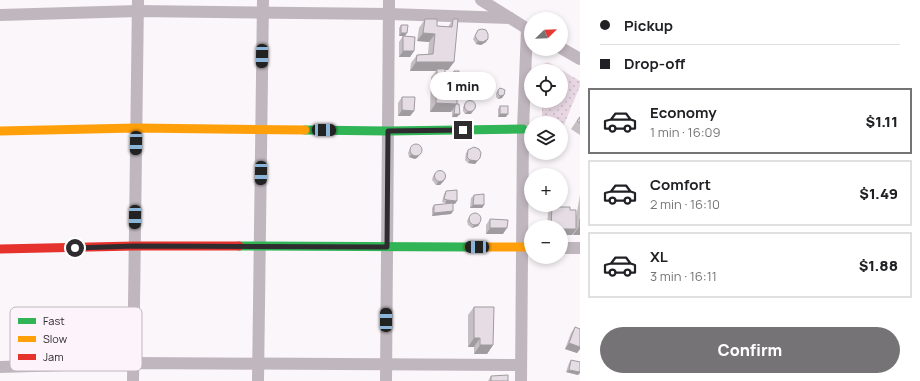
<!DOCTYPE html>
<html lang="en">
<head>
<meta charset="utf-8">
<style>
	body { margin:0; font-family:Manrope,sans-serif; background:#f6f6f6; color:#202124; height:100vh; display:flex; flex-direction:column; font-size:15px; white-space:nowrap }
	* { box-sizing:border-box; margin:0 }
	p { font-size:13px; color:#757577 }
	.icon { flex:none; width:22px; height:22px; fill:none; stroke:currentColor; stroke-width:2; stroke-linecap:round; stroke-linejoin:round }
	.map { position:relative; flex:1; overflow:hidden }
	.details { display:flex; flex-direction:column; background:#fff; width:340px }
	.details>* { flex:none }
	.hud { display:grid; align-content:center; height:88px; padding:0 20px; background:#fff }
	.needle { width:26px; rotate:67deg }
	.fabs { position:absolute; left:524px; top:12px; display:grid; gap:8px }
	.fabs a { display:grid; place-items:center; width:44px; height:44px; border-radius:50%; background:#fff; box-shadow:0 2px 6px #0003; font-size:20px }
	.end { position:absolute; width:18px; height:18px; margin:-9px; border:5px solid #2f2c2f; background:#fff; box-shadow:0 0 0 2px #fff }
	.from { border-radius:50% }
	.bubble { position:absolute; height:28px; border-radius:14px; background:#fff; box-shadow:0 2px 6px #0003; font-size:13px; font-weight:800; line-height:28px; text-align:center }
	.car { position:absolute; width:12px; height:24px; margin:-12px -6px; border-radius:5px; box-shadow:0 0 3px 1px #0007; background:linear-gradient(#222 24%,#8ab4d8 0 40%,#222 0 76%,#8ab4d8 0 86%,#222 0) }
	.hud b { display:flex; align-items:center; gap:14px; height:38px; font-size:15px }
	.hud b+b { border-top:1px solid #e0e0e0 }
	.hud i { width:10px; height:10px; background:#202124 }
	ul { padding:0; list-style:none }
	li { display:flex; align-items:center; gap:12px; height:66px; margin:0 8px 6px; padding:0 12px; border:2px solid #e0e0e0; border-radius:0px }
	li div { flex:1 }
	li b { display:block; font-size:15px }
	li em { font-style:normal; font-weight:800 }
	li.selected { border-color:#767376 }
	li>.icon { width:36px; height:36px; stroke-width:1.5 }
	.primary-button { display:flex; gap:8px; margin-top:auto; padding:8px 20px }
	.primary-button a { flex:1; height:46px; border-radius:24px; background:#767376; color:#fff; font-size:16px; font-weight:800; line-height:46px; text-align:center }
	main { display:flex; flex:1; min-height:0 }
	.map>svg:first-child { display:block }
	.grass { fill:url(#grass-dots) }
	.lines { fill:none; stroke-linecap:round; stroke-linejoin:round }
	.street { stroke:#c0b7be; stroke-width:12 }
	.fast { stroke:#30b455; stroke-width:9 }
	.slow { stroke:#ff9f0a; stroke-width:9 }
	.jam { stroke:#e5322d; stroke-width:9 }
	.wall { fill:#c5bec3 }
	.shaded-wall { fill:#a09b9f }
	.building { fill:#e5dde3; stroke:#a09b9f }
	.route { stroke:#2f2c2f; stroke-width:5 }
	.key { fill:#fcf4fa; stroke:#beb8bd; stroke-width:1 }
	.key-label { font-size:11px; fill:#2f2c2f }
</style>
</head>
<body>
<main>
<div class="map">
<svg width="580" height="381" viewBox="0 0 580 381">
	<defs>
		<pattern id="grass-dots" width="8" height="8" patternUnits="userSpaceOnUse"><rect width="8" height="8" fill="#e8d7e3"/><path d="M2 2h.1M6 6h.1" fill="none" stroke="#c7b9c3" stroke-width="1.8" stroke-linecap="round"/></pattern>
	</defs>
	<rect width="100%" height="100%" fill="#faf6f9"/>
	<polygon class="grass" points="548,62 580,81 580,86 561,132 561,123 542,123 542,101 561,101 561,71 542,71 543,64"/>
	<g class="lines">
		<g class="street">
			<polyline points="481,0 531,31"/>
			<polyline points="0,15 138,11 389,14 510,18"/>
			<polyline points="561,48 580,59"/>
			<polyline points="561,248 580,248"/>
			<polyline points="0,367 133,363 521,365"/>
			<polyline points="133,381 138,0"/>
			<polyline points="258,381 263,0"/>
			<polyline points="386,381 389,0"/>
			<polyline points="521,381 523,129 527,29"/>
		</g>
		<g class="fast">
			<polyline points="305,130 388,131 523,129"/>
			<polyline points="239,246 469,247"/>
		</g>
		<g class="slow">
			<polyline points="0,131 136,128 305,130"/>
			<polyline points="469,247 531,247"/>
		</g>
		<polyline class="jam" points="0,249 135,246 239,246"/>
	</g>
	<g class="wall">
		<polygon points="425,19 437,26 448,27 453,19 454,62 448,70 445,70 445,74 452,74 454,71 457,82 456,104 457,117 452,117 452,109 451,112 430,112 431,77 436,71 410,71 411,63 417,55 428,54 429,42 417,41 419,28"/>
		<polygon points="401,25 405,36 399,36 399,28"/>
		<polygon points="478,30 486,42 481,45 476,44 473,39"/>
		<polygon points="403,36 414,51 410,57 399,57 399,42"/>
		<polygon points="466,82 475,93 472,95 467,95 464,92 464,85"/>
		<polygon points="498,90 504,95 502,98 498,99 496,97 496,93"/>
		<polygon points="402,97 414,111 410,116 398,116 398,103"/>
		<polygon points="467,101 471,114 465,114 463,111 463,107"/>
		<polygon points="500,106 506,117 498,117 498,109"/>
		<polygon points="580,116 580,135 571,129"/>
		<polygon points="412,145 418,157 415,159 409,157 408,153"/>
		<polygon points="468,150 480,158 475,164 468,163 465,160 466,153"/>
		<polygon points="435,173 444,181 440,185 436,185 432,180 433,176"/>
		<polygon points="446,191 455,204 453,204 453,211 451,214 432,216 432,208 434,205 451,204 445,203 442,202 444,194"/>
		<polygon points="474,195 484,205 482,208 470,208 471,198"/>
		<polygon points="580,195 580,235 573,235 573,233 572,235 561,227 547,227 548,213 552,207 570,210 576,217"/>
		<polygon points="471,214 480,223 478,226 472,228 468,225 467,221"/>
		<polygon points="490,219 503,234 486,234 486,225"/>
		<polygon points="474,307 493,345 487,354 474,354 474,347 468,347 468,315"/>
		<polygon points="575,327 580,347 580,349 577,353 565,349 571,333"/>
		<polygon points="571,360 578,375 566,372 569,363"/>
		<polygon points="491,376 508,381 488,381"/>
	</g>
	<g class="shaded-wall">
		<polygon points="401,33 407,33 405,36 399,36"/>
		<polygon points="423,33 435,34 429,42 417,41"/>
		<polygon points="488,39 486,42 481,45 476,44 478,41"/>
		<polygon points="403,51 414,51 410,57 399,57"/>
		<polygon points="416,62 454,62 448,70 437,70 437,69 436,71 410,71"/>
		<polygon points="478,90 475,93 472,95 467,95 469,92"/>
		<polygon points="504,95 502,98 498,99 500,96"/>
		<polygon points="436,103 457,104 451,112 430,112"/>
		<polygon points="476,107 471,114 465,114 468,111"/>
		<polygon points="402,110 414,111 410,116 398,116"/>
		<polygon points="454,114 460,114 457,117 452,117"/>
		<polygon points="500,114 508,114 506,117 498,117"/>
		<polygon points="412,154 420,154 418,157 415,159 409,157"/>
		<polygon points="480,158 475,164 468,163 470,160"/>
		<polygon points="446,178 440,185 436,185 438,182"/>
		<polygon points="447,200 457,201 455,204 445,203"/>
		<polygon points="473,205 484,205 482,208 470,208"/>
		<polygon points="453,211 451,214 432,216 434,213"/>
		<polygon points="480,223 478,226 472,228 474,225"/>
		<polygon points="579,227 580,227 580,235 573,235"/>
		<polygon points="490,228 507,228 503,234 486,234"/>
		<polygon points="561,229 576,229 572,235 561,235"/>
		<polygon points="474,338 480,338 474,347 468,347"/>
		<polygon points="569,343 580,347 580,349 577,353 565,349"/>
		<polygon points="480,345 493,345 487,354 474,354"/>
		<polygon points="569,370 580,372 580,373 578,375 566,372"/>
	</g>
	<g class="building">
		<polygon points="425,19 437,19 437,26 452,27 453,19 458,19 454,62 416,62 417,55 433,54 435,34 423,33"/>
		<polygon points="401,25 408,25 407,33 401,33"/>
		<polygon points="482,29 486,30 488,34 488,39 483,42 478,41 475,36 478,30"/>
		<polygon points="403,36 415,37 414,51 403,51"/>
		<polygon points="437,69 445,69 445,74 457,75 457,104 436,103"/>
		<polygon points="454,71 459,71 459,79 457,79 457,75 454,75"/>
		<circle cx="472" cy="85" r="7"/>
		<polygon points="500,88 503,89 505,90 504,95 500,96 498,94 498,90"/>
		<polygon points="402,97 415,97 414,111 402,110"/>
		<circle cx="470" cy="106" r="5.5"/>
		<polygon points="456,104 459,104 460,114 454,114 455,106"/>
		<rect x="500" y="106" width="8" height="8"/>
		<polygon points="580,117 580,123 577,121"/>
		<circle cx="416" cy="150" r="6"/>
		<polygon points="474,147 479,149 481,153 480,158 477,161 470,160 467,157 468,150"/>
		<circle cx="440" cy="176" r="5.5"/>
		<polygon points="457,190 457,201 447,200 444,199 446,191"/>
		<polygon points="484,194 484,205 473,205 474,195"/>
		<polygon points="453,203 453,211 434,213 434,205"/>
		<polygon points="552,207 570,207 570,210 576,210 576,229 561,229 561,227 551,227"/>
		<circle cx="475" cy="219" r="6"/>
		<polygon points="490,219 508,220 507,228 490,228"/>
		<polygon points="580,219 580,227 579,227"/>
		<polygon points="474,307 494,307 493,345 480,345 480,338 474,338"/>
		<polygon points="575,327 580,329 580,347 569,343"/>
		<polygon points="571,360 580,362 580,372 569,370"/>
		<polygon points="508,375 508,381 491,381 491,376"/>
	</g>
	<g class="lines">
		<polyline class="route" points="75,248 135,246 387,247 388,131 463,130"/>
	</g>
	<rect x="10" y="307" width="132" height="64" rx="6" class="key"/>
	<rect x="18" y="318" width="18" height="6" fill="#30b455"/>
	<rect x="18" y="336" width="18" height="6" fill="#ff9f0a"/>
	<rect x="18" y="354" width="18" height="6" fill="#e5322d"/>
	<g class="key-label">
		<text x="43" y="325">Fast</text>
		<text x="43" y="343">Slow</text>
		<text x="43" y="361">Jam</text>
	</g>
</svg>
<div class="fabs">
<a><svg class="needle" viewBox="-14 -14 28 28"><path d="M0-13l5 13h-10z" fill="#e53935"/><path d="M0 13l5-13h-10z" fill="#757577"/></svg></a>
<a><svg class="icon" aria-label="locate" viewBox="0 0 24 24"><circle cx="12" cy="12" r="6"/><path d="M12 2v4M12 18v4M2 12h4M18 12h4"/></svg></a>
<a><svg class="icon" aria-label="layers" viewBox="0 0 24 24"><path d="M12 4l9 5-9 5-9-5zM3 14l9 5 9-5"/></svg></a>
<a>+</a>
<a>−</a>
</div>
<i class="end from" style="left:75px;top:248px"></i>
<i class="end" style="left:463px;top:130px"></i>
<div class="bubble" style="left:430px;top:72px;width:66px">1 min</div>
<i class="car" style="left:262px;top:56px;rotate:181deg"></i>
<i class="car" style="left:324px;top:130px;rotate:91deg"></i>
<i class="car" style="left:136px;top:143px;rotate:181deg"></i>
<i class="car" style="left:261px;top:173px;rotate:181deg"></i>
<i class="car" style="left:135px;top:217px;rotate:181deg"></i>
<i class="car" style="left:477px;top:247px;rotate:270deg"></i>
<i class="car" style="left:386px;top:320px;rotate:0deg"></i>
</div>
<section class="details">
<div class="hud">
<b><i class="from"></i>Pickup</b>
<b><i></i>Drop-off</b>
</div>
<ul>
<li class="selected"><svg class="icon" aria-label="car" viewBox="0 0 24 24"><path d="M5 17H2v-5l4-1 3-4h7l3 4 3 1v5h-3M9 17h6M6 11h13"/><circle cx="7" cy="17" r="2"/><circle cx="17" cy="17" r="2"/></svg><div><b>Economy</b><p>1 min · 16:09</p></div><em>$1.11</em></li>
<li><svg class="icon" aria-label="car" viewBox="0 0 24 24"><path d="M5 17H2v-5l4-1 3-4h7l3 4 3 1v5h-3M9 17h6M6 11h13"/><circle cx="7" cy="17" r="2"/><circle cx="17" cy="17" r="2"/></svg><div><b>Comfort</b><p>2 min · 16:10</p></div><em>$1.49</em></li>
<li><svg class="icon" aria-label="car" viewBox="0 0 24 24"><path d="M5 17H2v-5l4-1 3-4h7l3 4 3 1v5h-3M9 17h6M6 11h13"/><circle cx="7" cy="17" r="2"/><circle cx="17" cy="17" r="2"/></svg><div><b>XL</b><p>3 min · 16:11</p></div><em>$1.88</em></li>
</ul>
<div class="primary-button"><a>Confirm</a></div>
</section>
</main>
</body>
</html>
